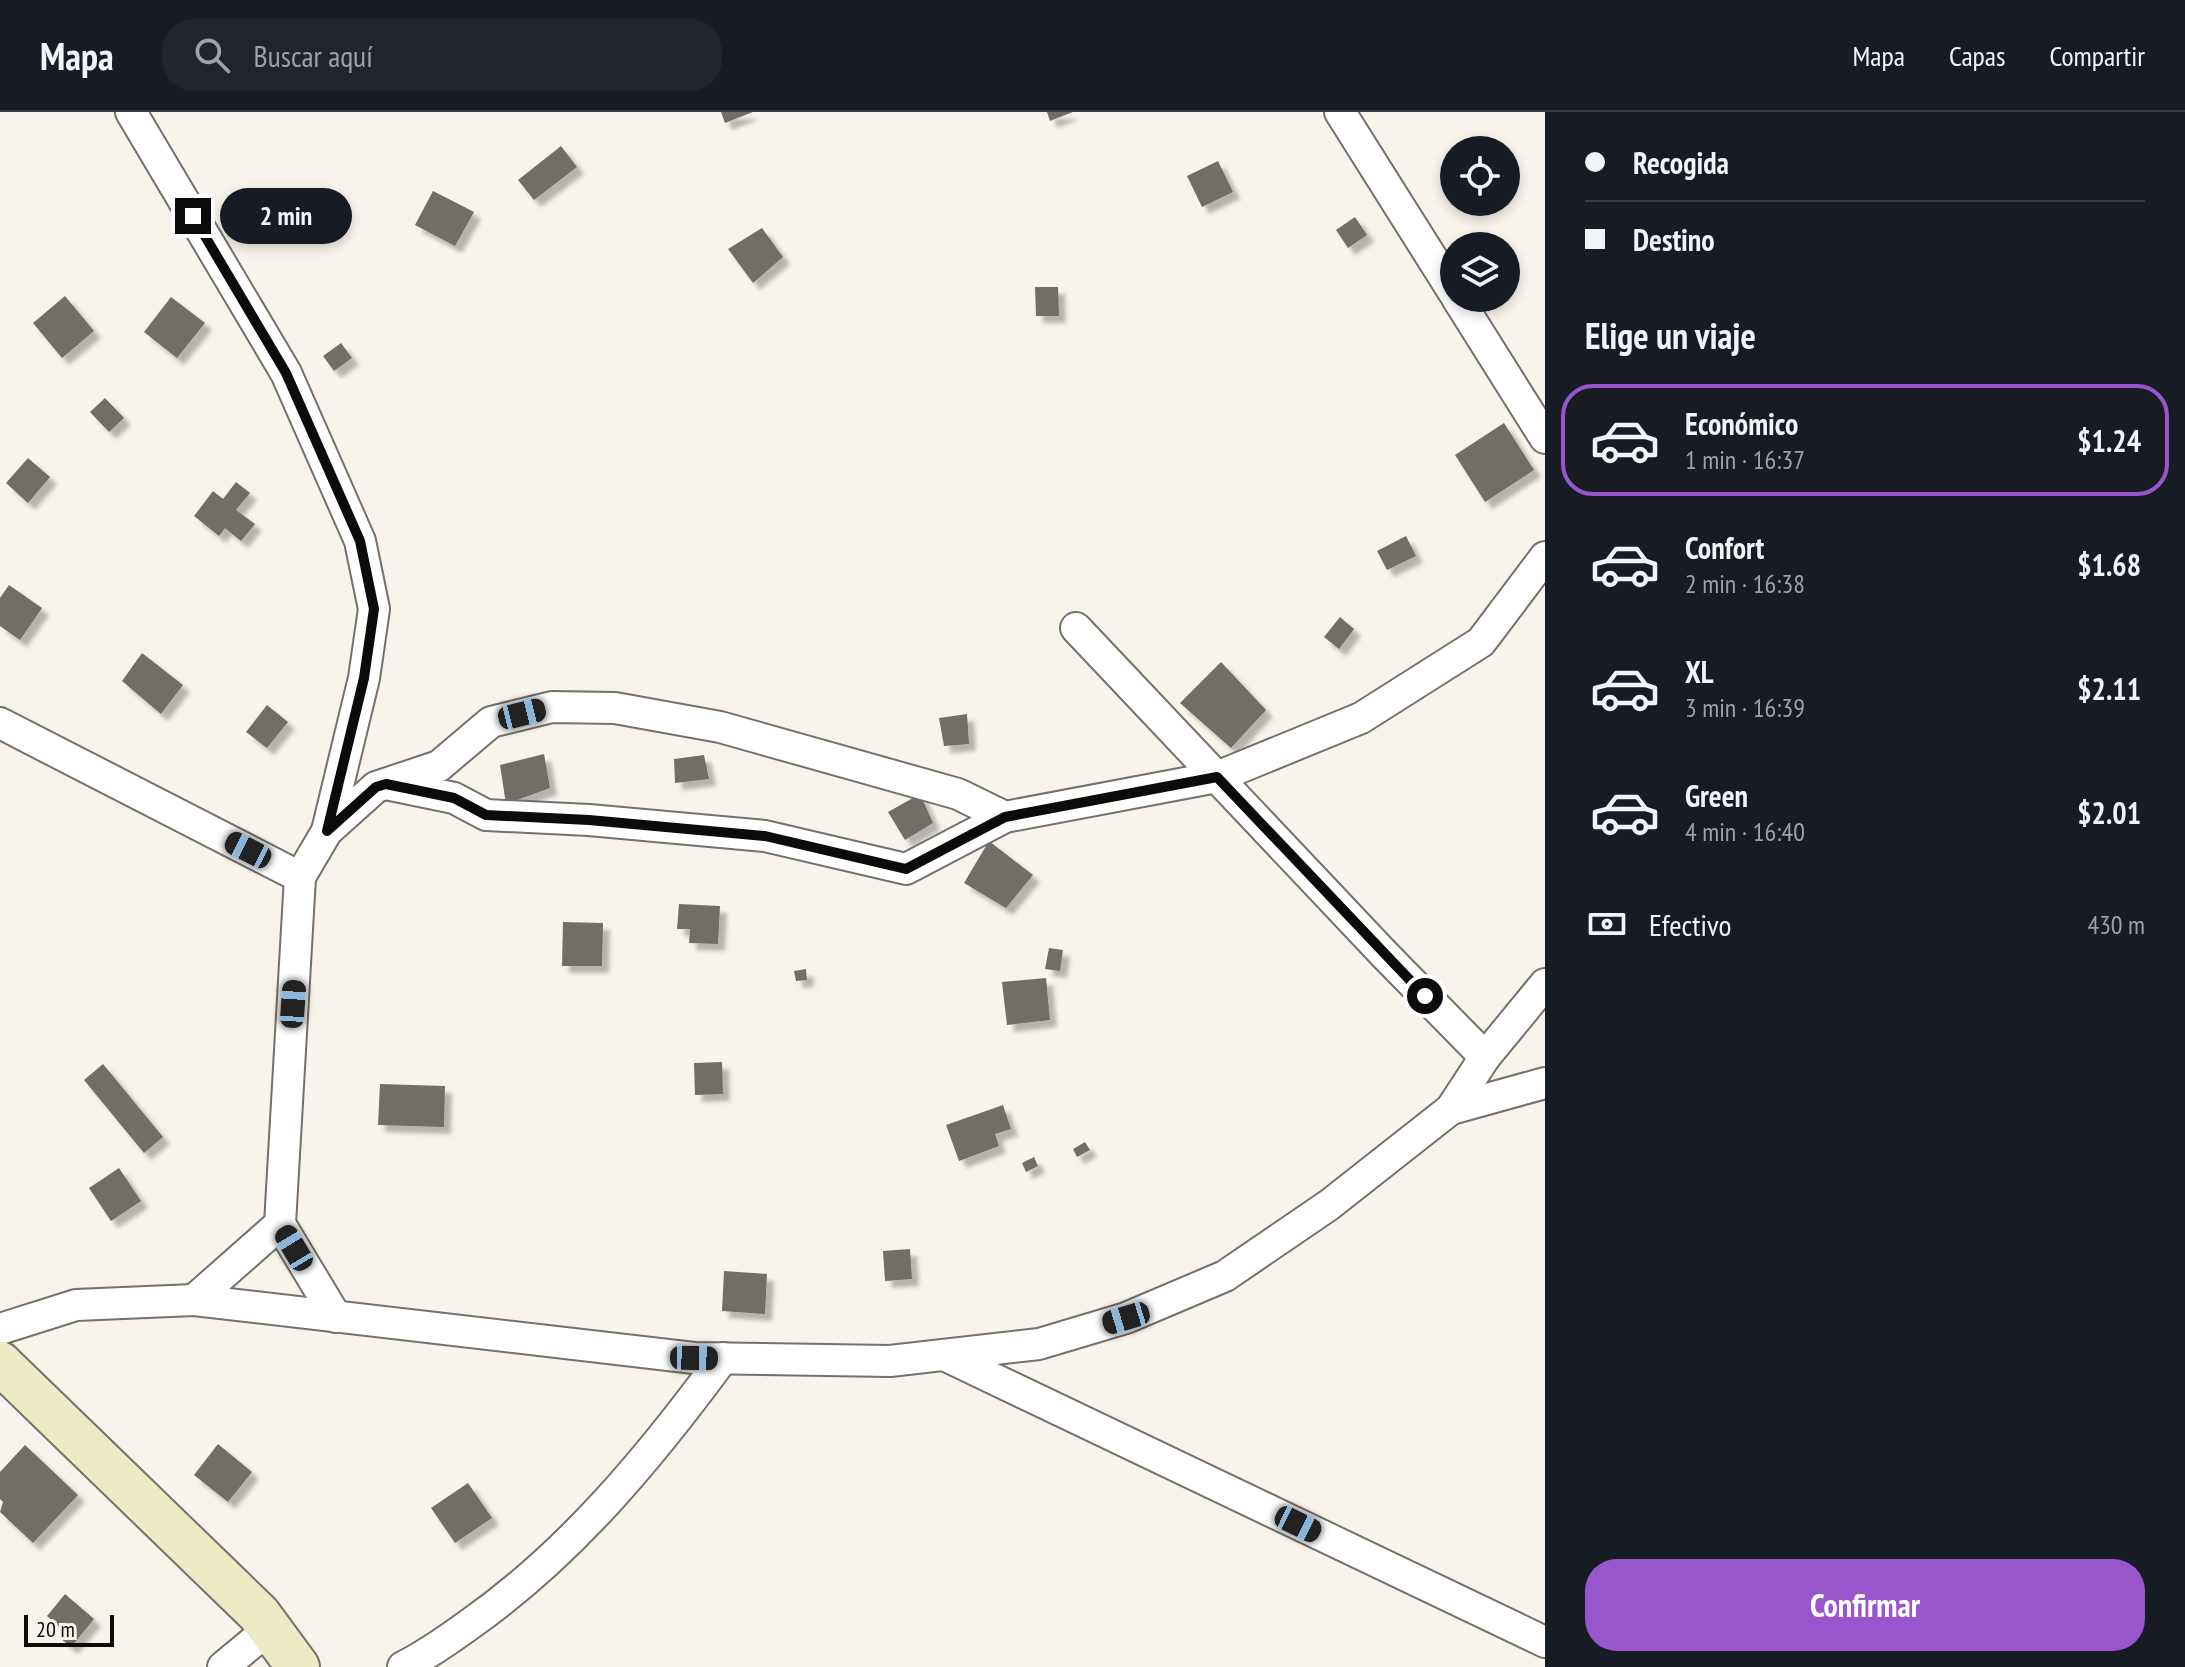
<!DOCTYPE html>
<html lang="es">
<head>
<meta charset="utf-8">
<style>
	body { margin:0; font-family:"PT Sans Narrow",sans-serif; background:#20242c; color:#f1f3f6; height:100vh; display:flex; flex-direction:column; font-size:30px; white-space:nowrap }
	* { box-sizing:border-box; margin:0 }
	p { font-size:26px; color:#9ea1a6 }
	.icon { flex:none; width:44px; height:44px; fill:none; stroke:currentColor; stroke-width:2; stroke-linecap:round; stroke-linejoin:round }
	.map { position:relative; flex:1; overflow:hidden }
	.details { display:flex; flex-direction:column; background:#171b24; width:640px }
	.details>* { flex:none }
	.guide { display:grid; align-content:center; height:176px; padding:0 40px; background:#171b24 }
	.controls { position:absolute; left:1440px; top:24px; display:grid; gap:16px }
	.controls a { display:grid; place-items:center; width:80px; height:80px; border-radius:50%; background:#171b24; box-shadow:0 4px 12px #0003; font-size:40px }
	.scale { position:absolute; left:24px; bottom:20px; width:90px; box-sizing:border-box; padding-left:8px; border:4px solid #0d0b09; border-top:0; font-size:22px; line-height:28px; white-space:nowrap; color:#0d0b09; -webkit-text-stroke:6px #f8f4ec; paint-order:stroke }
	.end { position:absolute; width:36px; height:36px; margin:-18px; border:10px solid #0d0b09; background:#fff; box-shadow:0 0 0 4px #fff }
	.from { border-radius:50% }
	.bubble { position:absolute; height:56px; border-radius:28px; background:#171b24; box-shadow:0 4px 12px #0003; font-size:26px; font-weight:800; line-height:56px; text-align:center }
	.car { position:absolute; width:24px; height:48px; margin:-24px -12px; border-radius:10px; box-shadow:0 0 6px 2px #0007; background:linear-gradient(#222 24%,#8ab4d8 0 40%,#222 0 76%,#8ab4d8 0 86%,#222 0) }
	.guide b { display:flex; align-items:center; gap:28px; height:76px; font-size:30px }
	.guide b+b { border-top:2px solid #363941 }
	.guide i { width:20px; height:20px; background:#f1f3f6 }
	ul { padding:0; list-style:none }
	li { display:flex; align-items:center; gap:24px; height:112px; margin:0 16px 12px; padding:0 24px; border:4px solid transparent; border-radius:32px }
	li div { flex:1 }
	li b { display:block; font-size:30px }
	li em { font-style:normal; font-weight:800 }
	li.current { border-color:#9756cc }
	li>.icon { width:72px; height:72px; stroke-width:1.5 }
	h2 { padding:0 40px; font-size:36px; line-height:96px }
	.pay { display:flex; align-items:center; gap:20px; height:88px; padding:0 40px; font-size:30px }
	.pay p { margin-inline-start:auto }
	.button { display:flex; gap:16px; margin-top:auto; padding:16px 40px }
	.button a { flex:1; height:92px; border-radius:32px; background:#9756cc; color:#fff; font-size:32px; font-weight:800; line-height:92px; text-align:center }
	header { display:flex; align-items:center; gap:48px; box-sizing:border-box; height:112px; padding:0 40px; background:#171b24; border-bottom:2px solid #363941 }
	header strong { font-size:38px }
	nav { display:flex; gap:44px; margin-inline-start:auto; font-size:28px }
	.search { width:560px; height:72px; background:#20242c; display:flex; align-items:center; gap:20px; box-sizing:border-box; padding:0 28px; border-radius:32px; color:#9ea1a6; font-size:30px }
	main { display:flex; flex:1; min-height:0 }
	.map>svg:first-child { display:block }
	.building { fill:#736d68; filter:url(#shadow) }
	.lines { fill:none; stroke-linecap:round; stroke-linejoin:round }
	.street-casing { stroke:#74706a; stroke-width:34 }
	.secondary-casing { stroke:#74706a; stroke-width:46 }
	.street { stroke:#fff; stroke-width:30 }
	.secondary { stroke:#ecebc6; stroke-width:42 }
	.route { stroke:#0d0b09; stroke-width:10 }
</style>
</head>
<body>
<header>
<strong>Mapa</strong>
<div class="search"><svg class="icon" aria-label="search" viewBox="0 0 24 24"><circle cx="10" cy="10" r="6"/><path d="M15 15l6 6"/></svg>Buscar aquí</div>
<nav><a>Mapa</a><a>Capas</a><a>Compartir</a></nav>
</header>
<main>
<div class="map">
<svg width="1545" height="1555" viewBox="0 0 1545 1555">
	<defs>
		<filter id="shadow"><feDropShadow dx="7" dy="7" stdDeviation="2" flood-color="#0004"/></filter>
	</defs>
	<rect width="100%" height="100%" fill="#f8f4ec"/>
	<g class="building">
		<polygon points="721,0 753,0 725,11"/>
		<polygon points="1047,0 1073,0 1050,9"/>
		<polygon points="561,34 577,55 534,88 518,68"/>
		<polygon points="1218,49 1233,80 1202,95 1187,64"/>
		<polygon points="433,79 474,100 455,134 415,113"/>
		<polygon points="1355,105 1367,123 1348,136 1336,118"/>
		<polygon points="762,116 783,145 753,171 728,137"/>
		<polygon points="1035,175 1058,175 1059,204 1036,204"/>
		<polygon points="65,184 94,219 62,246 33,211"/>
		<polygon points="171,185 205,211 177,246 144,220"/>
		<polygon points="341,231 352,246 334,259 323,244"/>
		<polygon points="105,286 124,306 109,320 90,300"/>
		<polygon points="1504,311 1534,358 1485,390 1455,343"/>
		<polygon points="28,346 50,365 28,391 6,371"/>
		<polygon points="236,370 250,381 236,398 255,412 241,429 225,416 219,424 194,404 213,379 223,387"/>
		<polygon points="1406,424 1416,444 1387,458 1377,439"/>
		<polygon points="9,473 42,496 20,528 0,514 0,486"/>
		<polygon points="1340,505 1354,517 1339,537 1324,525"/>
		<polygon points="142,541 183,573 161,602 122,569"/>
		<polygon points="1221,550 1266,598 1231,636 1180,591"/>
		<polygon points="267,593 288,610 267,636 246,620"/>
		<polygon points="967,602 969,632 944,634 939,606"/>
		<polygon points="544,642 550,676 506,692 500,653"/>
		<polygon points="704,643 709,667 675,671 674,647"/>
		<polygon points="920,682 933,711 905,728 888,700"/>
		<polygon points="989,729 1033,763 1006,796 964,771"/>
		<polygon points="679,792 720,794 718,832 689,831 690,817 677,817"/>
		<polygon points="563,810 603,811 602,854 562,854"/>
		<polygon points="1049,836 1063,838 1060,859 1045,857"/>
		<polygon points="806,857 807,868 796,869 794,859"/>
		<polygon points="1046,866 1050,908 1007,913 1002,870"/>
		<polygon points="722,950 723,982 695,983 694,951"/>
		<polygon points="103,952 163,1025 144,1041 84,968"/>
		<polygon points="380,972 445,974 444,1015 378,1013"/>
		<polygon points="1003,993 1011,1017 995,1022 999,1034 959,1049 946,1013"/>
		<polygon points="1085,1030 1090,1038 1077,1045 1073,1037"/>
		<polygon points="1034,1045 1038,1054 1026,1060 1022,1051"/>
		<polygon points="119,1056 141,1089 111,1109 89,1076"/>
		<polygon points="910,1137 912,1167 885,1169 883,1139"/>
		<polygon points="724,1159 767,1162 765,1202 722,1199"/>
		<polygon points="218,1332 252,1360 228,1390 194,1363"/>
		<polygon points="25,1333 78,1383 33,1431 0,1400 3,1390 0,1387 0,1360"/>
		<polygon points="468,1371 492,1406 455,1431 431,1396"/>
		<polygon points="65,1482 94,1507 71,1535 60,1526 65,1520 47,1504"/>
	</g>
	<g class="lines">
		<g class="street-casing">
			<g id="street">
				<polyline points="131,0 286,261 360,429 374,497 364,566 327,719"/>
				<polyline points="1340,0 1454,181"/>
				<polyline points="1457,186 1545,326"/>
				<polyline points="1076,516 1385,843 1485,945"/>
				<polyline points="0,611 300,765 327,719 376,675 439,654 491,610 552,595 615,596 720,615 958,682 1005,705"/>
				<polyline points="386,672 454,686 486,703 589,708 765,724 906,757 1005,705 1217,665 1361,606 1481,530 1545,445"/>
				<polyline points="1451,997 1545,971"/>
				<polyline points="280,1112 336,1205"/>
				<polyline points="194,1188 280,1112 300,765"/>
				<polyline points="0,1217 76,1193 194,1188 694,1246 890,1249 1039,1232 1126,1206 1225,1164 1329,1093 1451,997 1485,945 1545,872"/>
				<polyline points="944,1243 1545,1530"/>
				<polyline points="223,1555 270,1516"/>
				<path d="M403 1555C427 1543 448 1528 470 1512 571 1441 650 1345 723 1246"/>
			</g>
		</g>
		<g class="secondary-casing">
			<polyline id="secondary" points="0,1251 259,1502 298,1555"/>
		</g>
		<use href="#street" class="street"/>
		<use href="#secondary" class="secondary"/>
	</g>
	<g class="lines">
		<polyline class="route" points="193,104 286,261 360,429 374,497 364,566 327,719 376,675 386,672 454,686 486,703 589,708 765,724 906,757 1005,705 1217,665 1425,884"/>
	</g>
</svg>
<div class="controls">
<a><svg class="icon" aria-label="locate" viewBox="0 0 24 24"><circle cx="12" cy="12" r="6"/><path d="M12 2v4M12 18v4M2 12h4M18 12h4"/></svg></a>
<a><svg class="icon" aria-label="layers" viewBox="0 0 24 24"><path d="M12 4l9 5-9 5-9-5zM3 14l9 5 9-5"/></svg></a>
</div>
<div class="scale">20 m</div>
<i class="end from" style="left:1425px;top:884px"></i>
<i class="end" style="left:193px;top:104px"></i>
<div class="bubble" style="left:220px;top:76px;width:132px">2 min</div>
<i class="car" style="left:522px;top:602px;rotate:76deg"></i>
<i class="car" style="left:248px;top:738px;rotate:297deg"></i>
<i class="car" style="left:293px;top:892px;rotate:4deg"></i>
<i class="car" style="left:294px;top:1136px;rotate:329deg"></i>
<i class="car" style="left:1126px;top:1206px;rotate:253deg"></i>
<i class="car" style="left:694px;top:1246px;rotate:91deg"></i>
<i class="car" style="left:1298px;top:1412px;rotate:116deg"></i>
</div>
<section class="details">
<div class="guide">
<b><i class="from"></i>Recogida</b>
<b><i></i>Destino</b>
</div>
<h2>Elige un viaje</h2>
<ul>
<li class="current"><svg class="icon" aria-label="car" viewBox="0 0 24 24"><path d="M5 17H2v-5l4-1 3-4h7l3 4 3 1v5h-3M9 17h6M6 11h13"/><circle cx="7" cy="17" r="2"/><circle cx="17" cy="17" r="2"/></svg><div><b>Económico</b><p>1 min · 16:37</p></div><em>$1.24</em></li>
<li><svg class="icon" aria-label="car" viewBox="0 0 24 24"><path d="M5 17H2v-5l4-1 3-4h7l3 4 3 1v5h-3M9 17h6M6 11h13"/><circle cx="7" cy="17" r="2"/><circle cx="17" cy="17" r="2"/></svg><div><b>Confort</b><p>2 min · 16:38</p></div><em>$1.68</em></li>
<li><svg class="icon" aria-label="car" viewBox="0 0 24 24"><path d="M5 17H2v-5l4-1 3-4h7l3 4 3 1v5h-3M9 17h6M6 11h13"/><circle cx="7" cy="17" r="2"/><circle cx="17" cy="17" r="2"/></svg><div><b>XL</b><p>3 min · 16:39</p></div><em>$2.11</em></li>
<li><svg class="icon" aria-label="car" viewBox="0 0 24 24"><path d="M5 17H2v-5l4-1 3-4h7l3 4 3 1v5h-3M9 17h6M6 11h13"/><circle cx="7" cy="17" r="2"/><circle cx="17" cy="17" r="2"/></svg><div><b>Green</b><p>4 min · 16:40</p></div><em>$2.01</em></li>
</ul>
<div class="pay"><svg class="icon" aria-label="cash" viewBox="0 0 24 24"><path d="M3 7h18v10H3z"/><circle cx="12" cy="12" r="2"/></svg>Efectivo<p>430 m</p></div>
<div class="button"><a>Confirmar</a></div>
</section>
</main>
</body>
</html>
